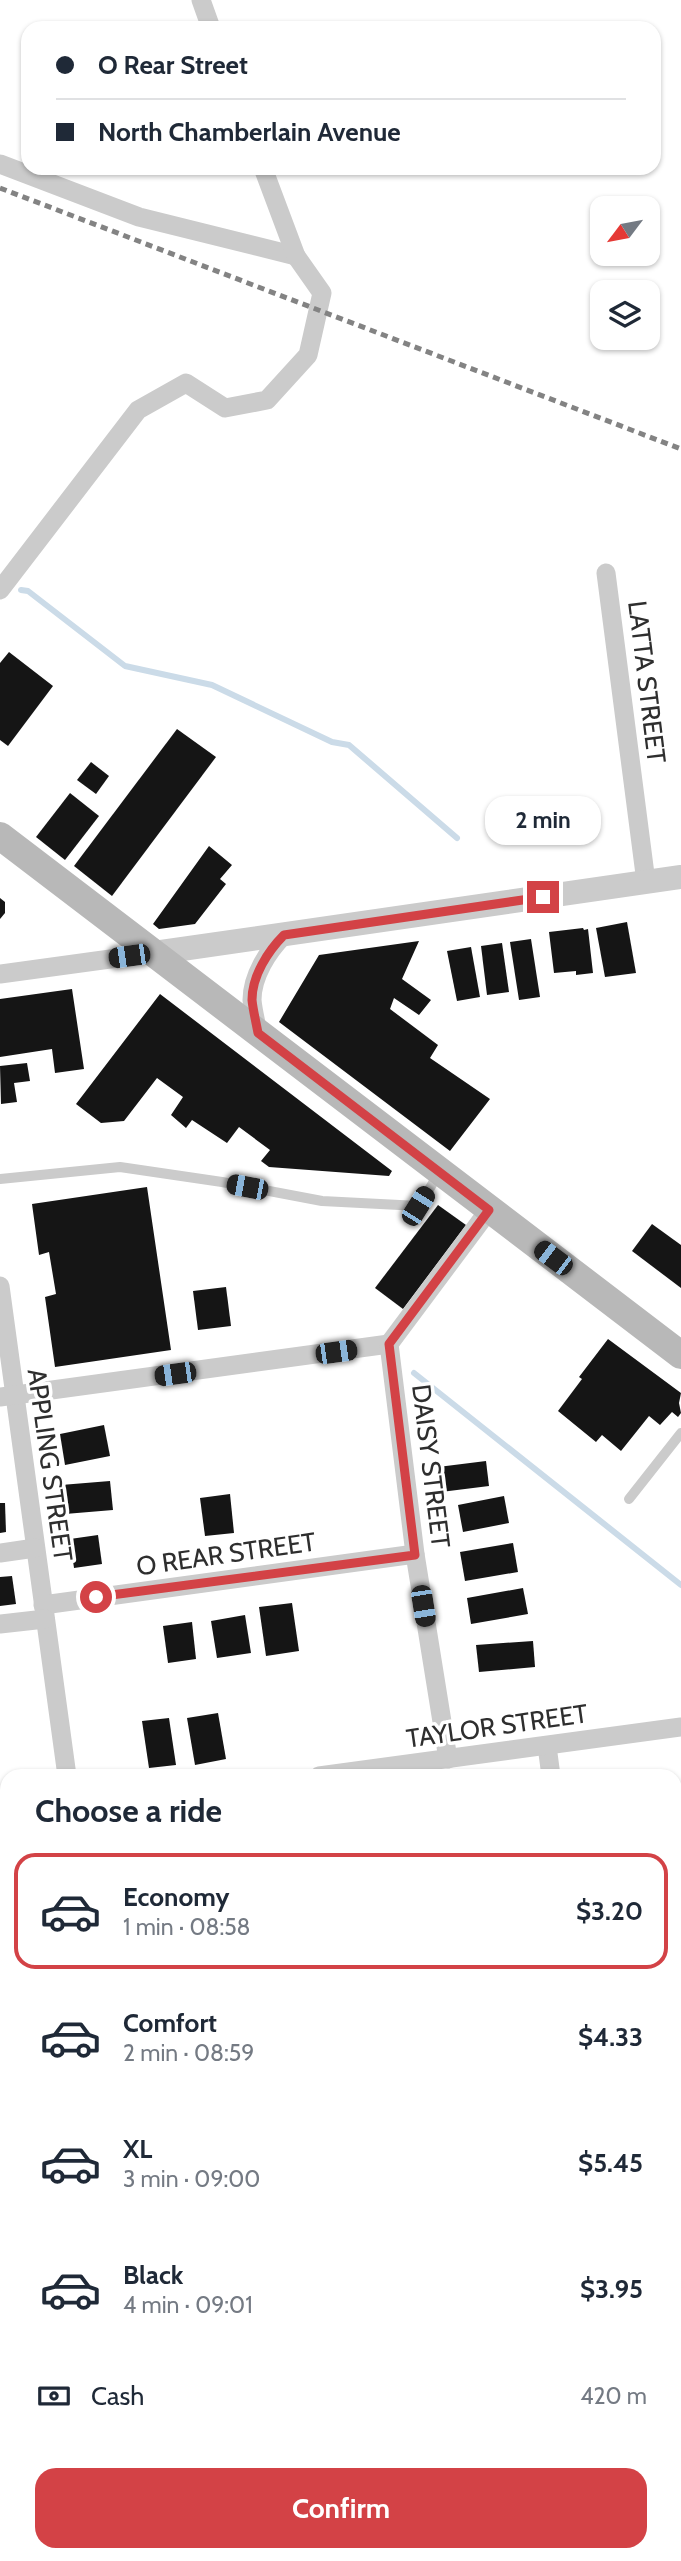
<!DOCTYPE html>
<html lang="en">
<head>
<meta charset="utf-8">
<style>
	body { margin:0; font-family:Cabin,sans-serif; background:#f2f2f3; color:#1f2937; height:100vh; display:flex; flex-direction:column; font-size:26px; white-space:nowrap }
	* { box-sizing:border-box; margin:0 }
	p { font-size:23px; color:#747a83 }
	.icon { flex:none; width:38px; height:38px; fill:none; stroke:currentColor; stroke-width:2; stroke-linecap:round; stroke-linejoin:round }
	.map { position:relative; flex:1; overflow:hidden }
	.details { position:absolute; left:0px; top:1769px; width:682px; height:793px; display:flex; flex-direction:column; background:#fff; border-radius:21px 21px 0 0; box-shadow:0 2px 5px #0004 }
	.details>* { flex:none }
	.banner { position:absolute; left:21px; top:21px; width:640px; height:154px; border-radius:21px; box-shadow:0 2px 5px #0004; display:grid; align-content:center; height:154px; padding:0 35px; background:#fff }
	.needle { width:46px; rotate:238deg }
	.buttons { position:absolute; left:590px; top:196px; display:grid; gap:14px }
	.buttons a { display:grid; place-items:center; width:70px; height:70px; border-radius:14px; background:#fff; box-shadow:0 2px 5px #0004; font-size:35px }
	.end { position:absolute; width:32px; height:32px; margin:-16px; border:9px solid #d34246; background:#fff; box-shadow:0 0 0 4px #fff }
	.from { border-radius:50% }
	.bubble { position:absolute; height:49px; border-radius:21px; background:#fff; box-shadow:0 2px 5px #0004; font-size:23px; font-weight:700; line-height:49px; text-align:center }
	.car { position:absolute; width:21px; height:42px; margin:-21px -10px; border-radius:9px; box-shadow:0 0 5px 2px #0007; background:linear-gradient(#222 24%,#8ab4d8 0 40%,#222 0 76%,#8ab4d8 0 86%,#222 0) }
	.banner b { display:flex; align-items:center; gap:24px; height:66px; font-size:26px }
	.banner b+b { border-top:2px solid #e0e1e3 }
	.banner i { width:18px; height:18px; background:#1f2937 }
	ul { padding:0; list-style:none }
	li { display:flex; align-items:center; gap:21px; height:116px; margin:0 14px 10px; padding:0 21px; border:4px solid transparent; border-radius:21px }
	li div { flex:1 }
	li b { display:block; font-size:26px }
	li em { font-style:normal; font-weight:700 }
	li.on { border-color:#d34246 }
	li>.icon { width:63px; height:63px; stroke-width:1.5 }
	h2 { padding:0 35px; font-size:32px; line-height:84px }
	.pay { display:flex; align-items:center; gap:18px; height:77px; padding:0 35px; font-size:26px }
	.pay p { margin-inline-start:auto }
	.primary-button { display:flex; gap:14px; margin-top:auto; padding:14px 35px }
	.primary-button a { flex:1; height:80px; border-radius:21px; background:#d34246; color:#fff; font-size:28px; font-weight:700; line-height:80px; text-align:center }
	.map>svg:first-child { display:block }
	.green { fill:#e3eadd }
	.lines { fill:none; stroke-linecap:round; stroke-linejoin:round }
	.stream { stroke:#cbdbe8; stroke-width:6 }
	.building { fill:#151515 }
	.service { stroke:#cbcbcb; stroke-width:10 }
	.minor { stroke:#cbcbcb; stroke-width:19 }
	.tertiary { stroke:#cbcbcb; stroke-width:24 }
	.secondary { stroke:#b8b8b8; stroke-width:28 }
	.rail { stroke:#838383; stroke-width:5; stroke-dasharray:7 5; stroke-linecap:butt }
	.route { stroke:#d34246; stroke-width:9 }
	.labels { text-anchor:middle; stroke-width:7; stroke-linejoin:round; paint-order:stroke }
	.street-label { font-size:26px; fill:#2e2e2e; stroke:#fff }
</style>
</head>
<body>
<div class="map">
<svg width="681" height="2561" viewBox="0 0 681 2561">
	<rect width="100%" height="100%" fill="#fff"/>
	<polygon class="green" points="681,2180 681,2561 643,2561 642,2555 676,2555 676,2181"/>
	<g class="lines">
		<g class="stream">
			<polyline points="21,590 28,591 125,666 212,685 332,742 349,745 457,838"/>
			<polyline points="414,1373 681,1585"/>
		</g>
	</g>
	<g class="building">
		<polygon points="9,652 53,686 8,746 0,740 0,663"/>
		<polygon points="177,729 216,757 112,896 74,866"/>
		<polygon points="91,762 109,776 96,794 77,780"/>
		<polygon points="70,793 99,816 65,860 36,837"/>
		<polygon points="209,846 232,865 220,879 226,884 195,924 159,929 153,924"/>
		<polygon points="0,898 5,902 5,913 0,919"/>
		<polygon points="627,922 636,973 605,977 596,928"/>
		<polygon points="583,928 584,930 588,929 593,973 576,975 576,971 554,973 549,932"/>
		<polygon points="531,939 540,997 519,1000 510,942"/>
		<polygon points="419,941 402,979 431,1000 419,1015 394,998 390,1009 438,1045 430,1058 490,1099 450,1151 279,1022 319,955"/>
		<polygon points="502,943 509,992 487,995 481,946"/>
		<polygon points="471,947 480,997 457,1001 447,951"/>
		<polygon points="72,989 84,1069 55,1073 52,1049 0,1057 0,999"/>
		<polygon points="160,994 392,1171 389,1176 269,1167 261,1161 270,1150 239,1127 227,1143 192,1120 186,1128 171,1115 183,1097 157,1078 124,1121 101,1123 76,1104"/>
		<polygon points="27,1063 30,1081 14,1083 17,1102 1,1104 0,1066"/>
		<polygon points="147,1187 171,1350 55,1367 45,1297 56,1294 49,1252 39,1255 32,1204"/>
		<polygon points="438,1205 466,1225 403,1309 375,1288"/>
		<polygon points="652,1224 681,1245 681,1288 632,1251"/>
		<polygon points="226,1287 231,1326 198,1330 193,1291"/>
		<polygon points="608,1339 681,1393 679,1403 681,1413 678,1417 672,1412 660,1425 649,1416 621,1451 602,1435 596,1442 558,1411 582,1379 579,1377"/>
		<polygon points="104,1425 110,1456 65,1465 60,1434"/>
		<polygon points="486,1461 489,1486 441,1492 438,1467"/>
		<polygon points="110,1481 113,1510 65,1514 61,1485"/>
		<polygon points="230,1494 234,1533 205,1536 200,1498"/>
		<polygon points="504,1496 509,1523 463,1532 458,1505"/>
		<polygon points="0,1503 5,1503 6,1532 0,1533"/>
		<polygon points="98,1535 102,1564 74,1568 70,1539"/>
		<polygon points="513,1543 518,1572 465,1581 460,1552"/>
		<polygon points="12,1576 16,1604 0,1606 0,1577"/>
		<polygon points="523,1588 528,1614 471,1624 467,1598"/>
		<polygon points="292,1603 299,1651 266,1656 259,1607"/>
		<polygon points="245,1615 251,1653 217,1658 211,1621"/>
		<polygon points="192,1622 196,1659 168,1663 163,1626"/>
		<polygon points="533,1641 535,1667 479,1672 476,1645"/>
		<polygon points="218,1713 226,1759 195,1765 187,1718"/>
		<polygon points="169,1718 176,1765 149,1768 142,1721"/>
		<polygon points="7,1881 7,1911 0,1912 0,1893 4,1893 3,1882"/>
		<polygon points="681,2039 681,2063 678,2064 676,2040"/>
		<polygon points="112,2555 162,2555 162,2560 113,2561"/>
	</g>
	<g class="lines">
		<g class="service">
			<polyline points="0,1179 120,1167 222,1182 322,1201 419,1206 439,1173"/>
			<polyline points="629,1499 681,1433"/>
			<polyline points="0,2492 7,2491"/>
		</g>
		<g class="minor">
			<polyline points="201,0 211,28"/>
			<polyline points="0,164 139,217 296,256"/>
			<polyline points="606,573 646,882"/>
			<polyline points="0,590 138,410 186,383 225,408 267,400 308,355 322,293 296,256 263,168"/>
			<polyline points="0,974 154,953"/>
			<path d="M258 1033C256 1022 253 1011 252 1000 252 976 268 951 284 935"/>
			<polyline points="0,1286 67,1776"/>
			<polyline points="0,1397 389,1344"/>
			<polyline points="0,1553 35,1548"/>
			<polyline points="43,1605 415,1554"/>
			<polyline points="0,1624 45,1619"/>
			<polyline points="547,1746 551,1776"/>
			<polyline points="448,1759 415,1554 389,1344 489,1210"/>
			<polyline points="319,1776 681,1727"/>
			<polyline points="0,1819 7,1818"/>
			<polyline points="676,1946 681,1945"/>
			<polyline points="205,2555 206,2561"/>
			<polyline points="628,2555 629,2561"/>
		</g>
		<g class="tertiary">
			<polyline points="154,953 681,877"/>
			<polyline points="676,2165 681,2164"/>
			<polyline points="0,2256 7,2255"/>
		</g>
		<polyline class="secondary" points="0,836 681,1355"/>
		<polyline class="rail" points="0,188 681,449"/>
	</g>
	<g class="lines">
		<path class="route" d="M96 1597 415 1555 389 1344 489 1210 258 1033C256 1022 253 1010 252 1000 252 976 268 951 284 935L543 897"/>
	</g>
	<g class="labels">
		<g class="street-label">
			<text transform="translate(647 682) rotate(83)" y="9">LATTA STREET</text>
			<text transform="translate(50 1465) rotate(82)" y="9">APPLING STREET</text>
			<text transform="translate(431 1466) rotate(83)" y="9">DAISY STREET</text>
			<text transform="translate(226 1554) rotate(-8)" y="9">O REAR STREET</text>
			<text transform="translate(497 1726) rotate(-8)" y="9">TAYLOR STREET</text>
		</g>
	</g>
</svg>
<div class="buttons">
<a><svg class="needle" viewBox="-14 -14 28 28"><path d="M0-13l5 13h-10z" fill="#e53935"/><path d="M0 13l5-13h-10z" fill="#747a83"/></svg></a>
<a><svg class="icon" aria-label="layers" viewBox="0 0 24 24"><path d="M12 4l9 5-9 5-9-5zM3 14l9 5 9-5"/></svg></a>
</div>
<i class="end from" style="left:96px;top:1597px"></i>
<i class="end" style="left:543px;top:897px"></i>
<div class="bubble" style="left:485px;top:796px;width:116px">2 min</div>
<i class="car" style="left:129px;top:956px;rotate:262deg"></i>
<i class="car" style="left:247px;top:1187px;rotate:281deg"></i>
<i class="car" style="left:418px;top:1206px;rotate:32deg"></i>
<i class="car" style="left:553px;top:1258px;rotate:307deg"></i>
<i class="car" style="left:336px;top:1352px;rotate:82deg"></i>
<i class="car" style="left:175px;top:1374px;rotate:262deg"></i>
<i class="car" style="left:423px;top:1606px;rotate:171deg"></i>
<div class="banner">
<b><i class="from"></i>O Rear Street</b>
<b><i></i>North Chamberlain Avenue</b>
</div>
<section class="details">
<h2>Choose a ride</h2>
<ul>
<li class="on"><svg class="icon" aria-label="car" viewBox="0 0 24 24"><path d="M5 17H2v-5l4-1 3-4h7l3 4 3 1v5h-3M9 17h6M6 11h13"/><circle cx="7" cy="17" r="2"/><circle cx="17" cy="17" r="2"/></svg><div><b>Economy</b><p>1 min · 08:58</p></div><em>$3.20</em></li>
<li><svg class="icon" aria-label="car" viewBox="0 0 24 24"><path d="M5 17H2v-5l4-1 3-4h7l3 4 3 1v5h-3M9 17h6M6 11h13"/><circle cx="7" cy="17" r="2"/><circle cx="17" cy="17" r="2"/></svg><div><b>Comfort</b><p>2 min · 08:59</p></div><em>$4.33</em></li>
<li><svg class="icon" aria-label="car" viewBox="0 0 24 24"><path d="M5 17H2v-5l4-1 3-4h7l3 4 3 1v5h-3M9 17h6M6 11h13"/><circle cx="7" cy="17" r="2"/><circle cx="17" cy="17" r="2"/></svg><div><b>XL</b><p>3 min · 09:00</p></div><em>$5.45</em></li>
<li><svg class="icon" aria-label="car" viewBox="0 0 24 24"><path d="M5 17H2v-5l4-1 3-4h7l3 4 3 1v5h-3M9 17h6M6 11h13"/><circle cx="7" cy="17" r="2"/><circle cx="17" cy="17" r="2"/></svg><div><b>Black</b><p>4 min · 09:01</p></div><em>$3.95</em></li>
</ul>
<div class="pay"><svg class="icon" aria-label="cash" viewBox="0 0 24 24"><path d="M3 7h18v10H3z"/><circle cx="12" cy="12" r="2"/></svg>Cash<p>420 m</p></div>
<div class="primary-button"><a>Confirm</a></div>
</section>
</div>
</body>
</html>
